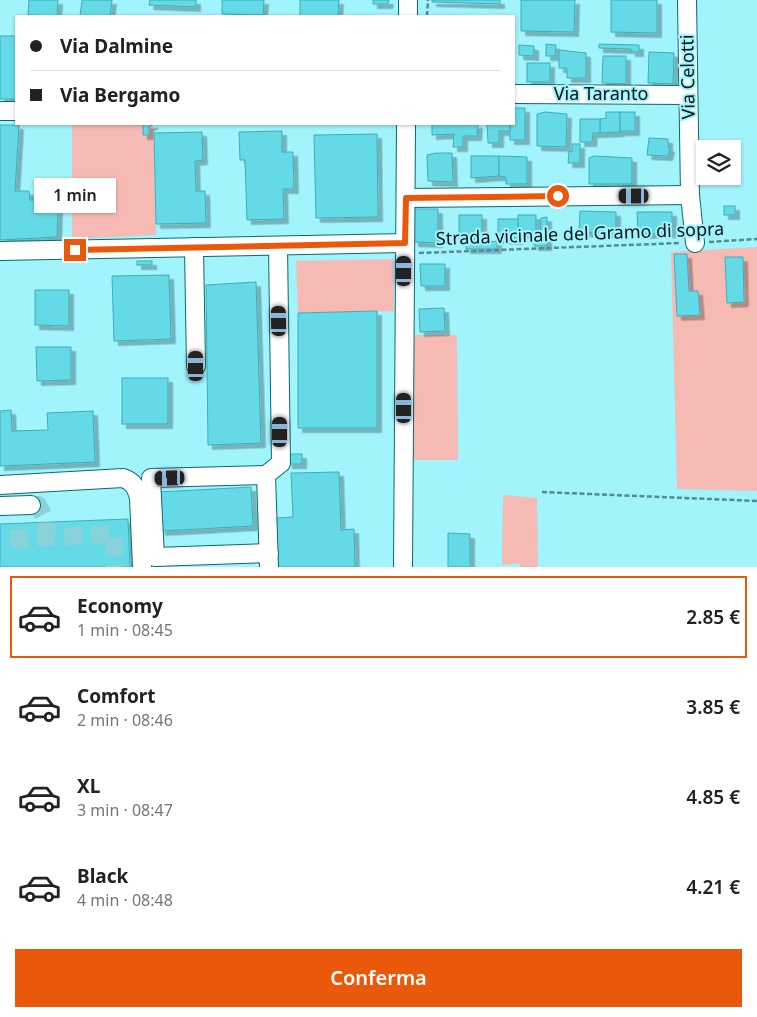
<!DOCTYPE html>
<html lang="it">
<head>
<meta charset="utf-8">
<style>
	body { margin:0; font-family:"Noto Sans",sans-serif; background:#f2f2f2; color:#222; height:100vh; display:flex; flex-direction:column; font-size:19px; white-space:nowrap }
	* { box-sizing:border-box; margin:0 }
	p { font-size:16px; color:#767676 }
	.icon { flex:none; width:28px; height:28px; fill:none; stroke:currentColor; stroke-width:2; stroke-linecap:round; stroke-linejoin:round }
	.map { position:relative; height:567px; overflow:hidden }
	.drawer { display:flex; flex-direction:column; background:#fff; flex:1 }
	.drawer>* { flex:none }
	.banner { position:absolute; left:15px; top:15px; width:500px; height:110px; border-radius:0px; box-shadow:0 1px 4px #0004; display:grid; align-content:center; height:110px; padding:0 15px; background:#fff }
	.controls { position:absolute; left:696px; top:140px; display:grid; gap:10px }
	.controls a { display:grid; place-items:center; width:45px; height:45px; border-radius:0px; background:#fff; box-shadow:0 1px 4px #0004; font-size:25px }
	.end { position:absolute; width:22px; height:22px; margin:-11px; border:6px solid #ea580c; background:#fff; box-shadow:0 0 0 2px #fff }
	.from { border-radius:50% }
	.bubble { position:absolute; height:35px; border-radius:0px; background:#fff; box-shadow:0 1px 4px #0004; font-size:16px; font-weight:600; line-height:35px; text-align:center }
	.car { position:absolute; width:15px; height:30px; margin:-15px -8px; border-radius:6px; box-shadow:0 0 4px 1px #0007; background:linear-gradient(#222 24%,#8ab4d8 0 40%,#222 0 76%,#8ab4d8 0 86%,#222 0) }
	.banner b { display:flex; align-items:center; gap:18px; height:48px; font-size:19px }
	.banner b+b { border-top:1px solid #e0e0e0 }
	.banner i { width:12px; height:12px; background:#222 }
	ul { padding:9px 0 0; list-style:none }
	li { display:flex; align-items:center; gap:15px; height:82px; margin:0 10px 8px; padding:0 5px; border:2px solid transparent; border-radius:0px }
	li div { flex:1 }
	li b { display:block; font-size:19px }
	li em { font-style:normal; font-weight:600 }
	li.active { border-color:#ea580c }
	li>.icon { width:45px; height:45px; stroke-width:1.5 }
	.button { display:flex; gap:10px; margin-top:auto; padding:10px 15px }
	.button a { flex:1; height:58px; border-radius:0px; background:#ea580c; color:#fff; font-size:20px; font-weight:600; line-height:58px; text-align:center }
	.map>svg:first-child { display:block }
	.green { fill:#f6bab5 }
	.building { fill:#64dae6; stroke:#3daeb9; filter:url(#shadow) }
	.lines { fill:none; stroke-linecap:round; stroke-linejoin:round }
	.minor-tunnel { stroke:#89d2da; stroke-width:18; stroke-dasharray:18 9; stroke-linecap:butt }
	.minor-casing { stroke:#076a73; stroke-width:20 }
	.path { stroke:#558a90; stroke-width:2.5; stroke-dasharray:5 2.5; stroke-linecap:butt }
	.minor { stroke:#fff; stroke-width:18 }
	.route { stroke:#ea580c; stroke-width:6 }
	.labels { text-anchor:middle; stroke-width:4; stroke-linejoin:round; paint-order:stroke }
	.street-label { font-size:18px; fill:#001518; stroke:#a1f3fc }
</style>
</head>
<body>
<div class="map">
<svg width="757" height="567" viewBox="0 0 757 567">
	<defs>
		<filter id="shadow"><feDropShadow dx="4.5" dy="4.5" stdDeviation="0" flood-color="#0004"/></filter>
	</defs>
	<rect width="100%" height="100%" fill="#a1f3fc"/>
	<g class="green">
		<polygon points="72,124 153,125 156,235 72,239"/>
		<polygon points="757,247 757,491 677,489 671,252"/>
		<polygon points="393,259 394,311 298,313 296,261"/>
		<polygon points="412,335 457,335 458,460 413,460"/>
		<polygon points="503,495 537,498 538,567 520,567 520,563 502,565"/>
	</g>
	<g class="building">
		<polygon points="29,0 58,0 57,16 28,15"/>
		<polygon points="82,0 112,0 110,16 80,16"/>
		<polygon points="150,0 196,0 196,7 149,5"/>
		<polygon points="222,0 264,0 263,15 222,14"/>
		<polygon points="300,0 339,0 338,16 300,16"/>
		<polygon points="373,0 389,0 388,4 373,4"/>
		<polygon points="432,0 500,0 500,4 432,2"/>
		<polygon points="521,0 575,0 574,32 521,31"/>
		<polygon points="611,0 657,0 657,33 611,32"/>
		<rect x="0" y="36" width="16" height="63"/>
		<polygon points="546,44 556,45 555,56 546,56"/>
		<polygon points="599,44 639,45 639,52 631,52 631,49 599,48"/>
		<polygon points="519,45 534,46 534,56 519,55"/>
		<polygon points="559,50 586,53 586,78 567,78 567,68 559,68"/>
		<polygon points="649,52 674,53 673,84 648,83"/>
		<polygon points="603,56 626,56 626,84 602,83"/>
		<rect x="527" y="63" width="23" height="19"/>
		<polygon points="514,108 525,108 525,140 510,140 510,124 514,124"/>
		<polygon points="545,112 567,114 566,147 537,146 537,114"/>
		<polygon points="606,112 620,112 620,132 600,133 600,119 606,118"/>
		<rect x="620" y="112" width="15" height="19"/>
		<polygon points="580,119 600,119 600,133 593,133 592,142 580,142"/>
		<polygon points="143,124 154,124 149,127 149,135 143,135"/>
		<polygon points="432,124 478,124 477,136 463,136 463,147 453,147 454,134 432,135"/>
		<polygon points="487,124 510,124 510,131 499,131 499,143 488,143"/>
		<polygon points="0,125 19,125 15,191 29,191 30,200 39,200 38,210 58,209 57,237 0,240"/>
		<polygon points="282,131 282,152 293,152 294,189 283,189 284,219 247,220 245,160 240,160 239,132"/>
		<polygon points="202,132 203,160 195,161 196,191 205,191 206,223 156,224 154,133"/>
		<polygon points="377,134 378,217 316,218 314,135"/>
		<polygon points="649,138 668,139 668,147 670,148 668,156 647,155"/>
		<polygon points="572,144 580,144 580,163 568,163 569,151 572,152"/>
		<polygon points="436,153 452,153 453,182 428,181 427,155"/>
		<polygon points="471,156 499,156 499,176 471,178"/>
		<polygon points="499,156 527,157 527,184 506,184 506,177 499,176"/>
		<polygon points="594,156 632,158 632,184 589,184 589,158"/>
		<rect x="724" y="206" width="11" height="9"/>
		<polygon points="414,209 438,209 438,243 414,242"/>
		<polygon points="580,211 616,212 616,233 579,232"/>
		<polygon points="637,212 672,212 672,233 638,234"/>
		<rect x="459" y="215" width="23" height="24"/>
		<rect x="518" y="215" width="18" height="19"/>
		<polygon points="547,217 547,246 534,246 534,238 540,238 541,218"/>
		<polygon points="498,219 518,219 518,240 498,239"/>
		<polygon points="466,241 474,241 474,244 497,241 497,249 466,249"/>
		<polygon points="674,254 687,254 689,291 698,291 700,315 677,316"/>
		<polygon points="725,257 743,257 744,302 727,303"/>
		<rect x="137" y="261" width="15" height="4"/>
		<polygon points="420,264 445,264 445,286 421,286"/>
		<polygon points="169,275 171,339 114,341 112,276"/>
		<polygon points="256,282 261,443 208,445 206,285"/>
		<polygon points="35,290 69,290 69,326 35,325"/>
		<polygon points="444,308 445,331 420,332 419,309"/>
		<polygon points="377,311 377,428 298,428 298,313"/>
		<polygon points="36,347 71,347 71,380 37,381"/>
		<rect x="122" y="378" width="46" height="46"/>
		<polygon points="11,410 12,431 48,430 47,413 93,411 95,462 0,466 0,411"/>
		<rect x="288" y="454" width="14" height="10"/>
		<polygon points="339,472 341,530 354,529 355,567 278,567 276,518 293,517 291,473"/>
		<polygon points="251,487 253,526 161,531 158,492"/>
		<polygon points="128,519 130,567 0,567 0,524"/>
		<polygon points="448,533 470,534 470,567 448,567"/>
	</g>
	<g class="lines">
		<g class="minor-tunnel">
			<polyline points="31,505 38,505 47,522 47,533 51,537"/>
			<polyline points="10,539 114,534 115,567"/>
		</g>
		<g class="minor-casing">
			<g id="minor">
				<polyline points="687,0 690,195 695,243"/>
				<polyline points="408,16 408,0"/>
				<polyline points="514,94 688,95"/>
				<polyline points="0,111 16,111"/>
				<polyline points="406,198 690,195"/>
				<polyline points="194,247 196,366"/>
				<polyline points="0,251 405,243"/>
				<polyline points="266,475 151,478 155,557 269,553"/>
				<path d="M0 485 123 478C134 482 136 487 139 498L142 567"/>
				<polyline points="0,506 31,505"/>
				<polyline points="269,567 266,475 281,463 278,246"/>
				<polyline points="403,567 406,124"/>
			</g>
		</g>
		<g class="path">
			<polyline points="427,16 428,0"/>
			<polyline points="704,183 728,182"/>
			<polyline points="709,242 757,239"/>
			<polyline points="419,253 681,243"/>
			<polyline points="542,492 757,501"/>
		</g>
		<use href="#minor" class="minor"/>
	</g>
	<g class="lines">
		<polyline class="route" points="75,250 405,243 406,198 558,196"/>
	</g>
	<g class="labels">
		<g class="street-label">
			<text transform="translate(688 77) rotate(-91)" y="6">Via Celotti</text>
			<text x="601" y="100">Via Taranto</text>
			<text transform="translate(580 234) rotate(-2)" y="6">Strada vicinale del Gramo di sopra</text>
		</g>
	</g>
</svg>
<div class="controls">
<a><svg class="icon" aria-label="layers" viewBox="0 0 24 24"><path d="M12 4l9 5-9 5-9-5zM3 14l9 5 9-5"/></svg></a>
</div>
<i class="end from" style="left:558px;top:196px"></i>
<i class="end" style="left:75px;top:250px"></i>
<div class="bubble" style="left:34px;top:178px;width:82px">1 min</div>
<i class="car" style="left:634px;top:196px;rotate:270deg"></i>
<i class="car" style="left:404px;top:271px;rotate:0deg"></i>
<i class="car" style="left:279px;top:321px;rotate:359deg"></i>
<i class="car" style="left:196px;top:366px;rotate:0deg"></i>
<i class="car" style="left:404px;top:408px;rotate:0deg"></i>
<i class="car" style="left:280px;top:432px;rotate:0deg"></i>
<i class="car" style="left:170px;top:478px;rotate:268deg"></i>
<div class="banner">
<b><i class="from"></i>Via Dalmine</b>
<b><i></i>Via Bergamo</b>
</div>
</div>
<section class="drawer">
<ul>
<li class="active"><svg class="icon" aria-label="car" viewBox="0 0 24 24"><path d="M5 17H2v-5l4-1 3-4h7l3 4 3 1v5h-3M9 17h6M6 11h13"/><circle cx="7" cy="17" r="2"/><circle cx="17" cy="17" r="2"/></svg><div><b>Economy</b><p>1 min · 08:45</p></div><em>2.85 €</em></li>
<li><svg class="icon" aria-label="car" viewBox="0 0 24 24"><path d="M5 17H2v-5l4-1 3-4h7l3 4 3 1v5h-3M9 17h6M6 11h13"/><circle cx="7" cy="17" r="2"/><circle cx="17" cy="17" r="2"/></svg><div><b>Comfort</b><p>2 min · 08:46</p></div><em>3.85 €</em></li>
<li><svg class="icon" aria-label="car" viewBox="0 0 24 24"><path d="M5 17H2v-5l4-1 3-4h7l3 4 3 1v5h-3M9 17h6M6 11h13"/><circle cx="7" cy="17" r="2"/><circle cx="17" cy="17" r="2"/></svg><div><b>XL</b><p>3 min · 08:47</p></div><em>4.85 €</em></li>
<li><svg class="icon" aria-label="car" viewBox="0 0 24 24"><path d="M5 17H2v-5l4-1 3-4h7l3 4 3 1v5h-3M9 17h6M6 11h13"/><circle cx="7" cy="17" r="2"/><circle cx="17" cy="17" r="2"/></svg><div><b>Black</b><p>4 min · 08:48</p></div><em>4.21 €</em></li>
</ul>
<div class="button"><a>Conferma</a></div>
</section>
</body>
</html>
